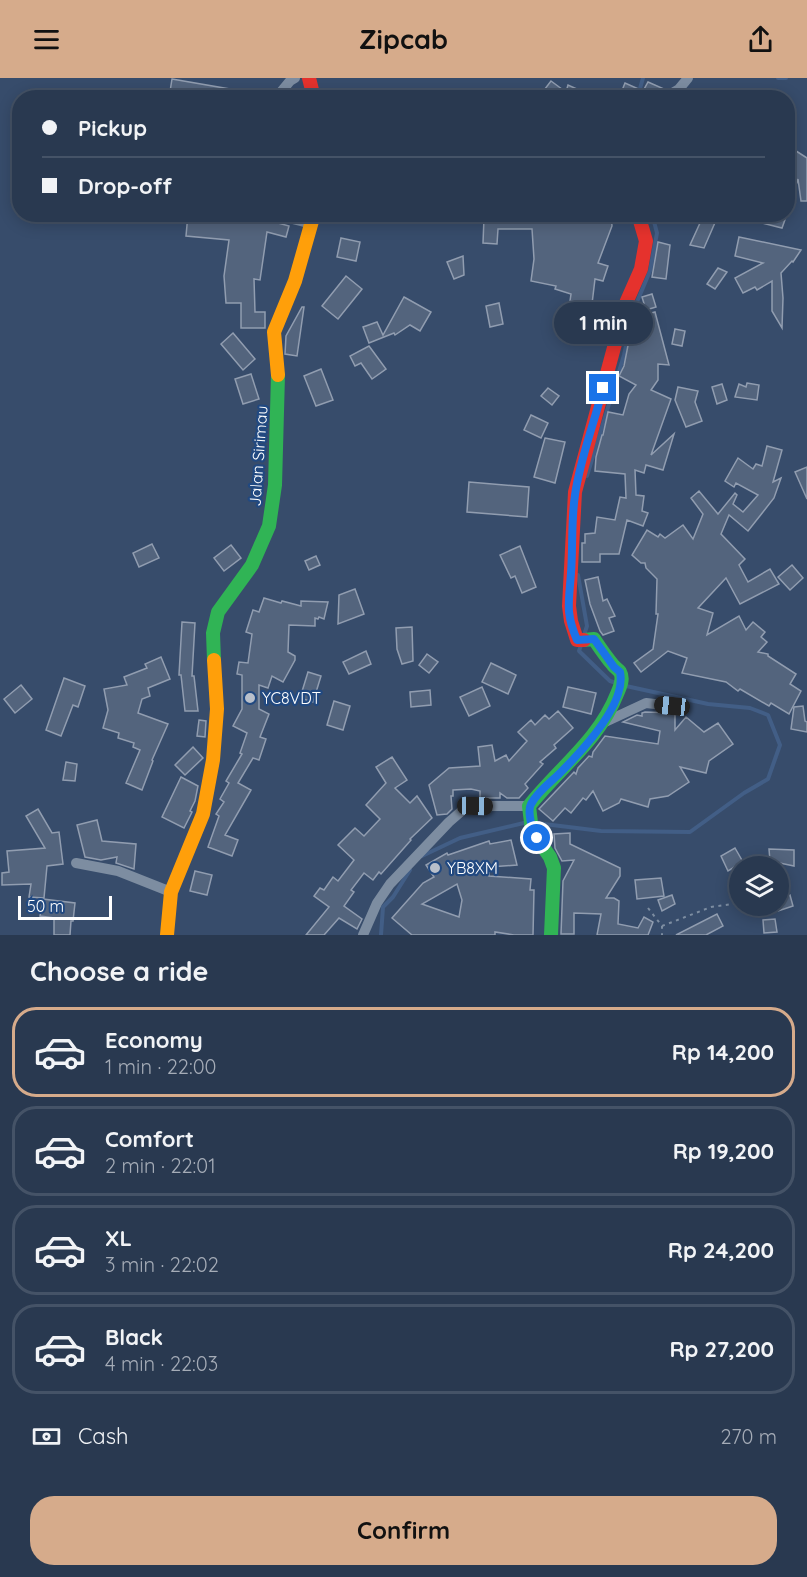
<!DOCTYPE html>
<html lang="en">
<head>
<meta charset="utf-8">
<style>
	body { margin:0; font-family:Quicksand,sans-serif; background:#314057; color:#f1f3f6; height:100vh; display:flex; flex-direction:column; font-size:22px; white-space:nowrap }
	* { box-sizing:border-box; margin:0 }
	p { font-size:20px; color:#a5acb7 }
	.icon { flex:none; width:33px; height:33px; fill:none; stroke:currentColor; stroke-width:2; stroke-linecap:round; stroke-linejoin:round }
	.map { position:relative; height:857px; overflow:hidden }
	.side { display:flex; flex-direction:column; background:#293950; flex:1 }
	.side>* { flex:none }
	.hud { position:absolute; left:12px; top:12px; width:783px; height:132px; border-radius:24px; box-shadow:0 3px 15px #0003,0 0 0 2px #455367; display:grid; align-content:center; height:132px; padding:0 30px; background:#293950 }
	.tools { position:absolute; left:729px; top:778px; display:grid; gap:12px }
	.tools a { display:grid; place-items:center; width:60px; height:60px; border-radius:50%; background:#293950; box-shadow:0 3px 15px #0003,0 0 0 2px #455367; font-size:30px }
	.scale { position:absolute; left:18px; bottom:15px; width:94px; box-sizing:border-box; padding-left:6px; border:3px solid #fff; border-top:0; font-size:16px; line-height:21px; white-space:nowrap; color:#fff; -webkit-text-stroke:4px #214981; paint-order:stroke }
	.end { position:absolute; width:27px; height:27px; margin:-14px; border:8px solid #1a73e8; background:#fff; box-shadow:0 0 0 3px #fff }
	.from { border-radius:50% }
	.bubble { position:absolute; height:42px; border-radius:21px; background:#293950; box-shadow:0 3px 15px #0003,0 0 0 2px #455367; font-size:20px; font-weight:700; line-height:42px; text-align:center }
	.car { position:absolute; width:18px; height:36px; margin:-18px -9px; border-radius:8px; box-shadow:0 0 4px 2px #0007; background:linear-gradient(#222 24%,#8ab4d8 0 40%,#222 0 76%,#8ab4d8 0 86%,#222 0) }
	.hud b { display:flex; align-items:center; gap:21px; height:57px; font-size:22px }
	.hud b+b { border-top:2px solid #455367 }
	.hud i { width:15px; height:15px; background:#f1f3f6 }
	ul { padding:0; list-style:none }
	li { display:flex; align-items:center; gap:18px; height:90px; margin:0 12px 9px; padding:0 18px; border:3px solid #455367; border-radius:24px }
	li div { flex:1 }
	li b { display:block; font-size:22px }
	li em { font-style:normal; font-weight:700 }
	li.active { border-color:#d6ab8b }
	li>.icon { width:54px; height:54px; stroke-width:1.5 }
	h2 { padding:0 30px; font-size:27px; line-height:72px }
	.pay { display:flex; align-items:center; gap:15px; height:66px; padding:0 30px; font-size:22px }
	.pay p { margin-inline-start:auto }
	.primary-button { display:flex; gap:12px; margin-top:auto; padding:12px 30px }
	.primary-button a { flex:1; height:69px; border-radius:24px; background:#d6ab8b; color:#111; font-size:24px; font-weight:700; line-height:69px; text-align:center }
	header { display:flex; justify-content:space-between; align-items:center; height:78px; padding:0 30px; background:#d6ab8b; color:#111; font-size:27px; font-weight:700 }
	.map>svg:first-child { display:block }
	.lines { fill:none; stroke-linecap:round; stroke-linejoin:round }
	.stream { stroke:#425e86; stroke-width:4 }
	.building { fill:#53647d; stroke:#919db0; stroke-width:1.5; fill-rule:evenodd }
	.path { stroke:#7d8da1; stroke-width:2; stroke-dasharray:3 4.5; stroke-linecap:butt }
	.street { stroke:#7d8da1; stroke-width:10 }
	.fast { stroke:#30b455; stroke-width:14 }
	.slow { stroke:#ff9f0a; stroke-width:14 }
	.jam { stroke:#e5322d; stroke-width:14 }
	.route { stroke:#1a73e8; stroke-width:8 }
	.poi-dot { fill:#b9c0cb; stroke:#214981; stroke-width:2 }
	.labels { text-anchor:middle; stroke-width:4.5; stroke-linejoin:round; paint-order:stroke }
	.street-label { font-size:16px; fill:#fff; stroke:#214981 }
	.poi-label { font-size:16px; fill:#fff; stroke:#214981; text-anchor:start }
</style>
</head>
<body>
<header><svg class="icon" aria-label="menu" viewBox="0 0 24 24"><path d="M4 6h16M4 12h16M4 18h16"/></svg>Zipcab<svg class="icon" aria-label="share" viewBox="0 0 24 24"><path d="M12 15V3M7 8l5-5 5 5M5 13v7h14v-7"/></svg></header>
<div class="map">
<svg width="807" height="857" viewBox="0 0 807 857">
	<rect width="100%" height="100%" fill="#374c6b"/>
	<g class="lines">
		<g class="stream">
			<polyline points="778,0 786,0"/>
			<polyline points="639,14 643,0"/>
			<polyline points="587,398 624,277 634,231 650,193 657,155 652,136"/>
			<polyline points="578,497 587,548 584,557"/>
			<polyline points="581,567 579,573 610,603 619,606"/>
			<polyline points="536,745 601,753 690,754 744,715 768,701 780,667 768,637 750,630 708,626 626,608"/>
			<polyline points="422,778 460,760 528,744"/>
			<polyline points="381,857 383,829 393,819 410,792"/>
		</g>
	</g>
	<g class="building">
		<polygon points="172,1 247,14 247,20 169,20"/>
		<polygon points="551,3 566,14 568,7 597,20 538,20"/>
		<polygon points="648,4 664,11 657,20 619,20 625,5 643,13"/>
		<polygon points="793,71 807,80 807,123 801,123 798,101 790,126 788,126 788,82"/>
		<polygon points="188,136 266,136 271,143 289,148 286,159 267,154 260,202 254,201 255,234 265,234 265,250 241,250 241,225 226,225 224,198 229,162 186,158"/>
		<polygon points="514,136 546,136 546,140 581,136 611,136 612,148 598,185 608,188 603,203 595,201 592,226 570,223 571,216 555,211 556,208 531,203 534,181 532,151 498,151 497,166 483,165 484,140 514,141"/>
		<polygon points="700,136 717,140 704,170 690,167 700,145 698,145"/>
		<polygon points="743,136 787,136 782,150 742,140"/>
		<polygon points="739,159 801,172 793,184 792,183 781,195 783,220 782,250 772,233 772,203 757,212 755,209 743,215 735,200 763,185 735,178"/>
		<polygon points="341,160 360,164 356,183 337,179"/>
		<polygon points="658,164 670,167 666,201 652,199"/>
		<polygon points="463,178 464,197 454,201 447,184"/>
		<polygon points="718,190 727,194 715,211 707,206"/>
		<polygon points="346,198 362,211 338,241 322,228"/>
		<polygon points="652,216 656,229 646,232 642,219"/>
		<polygon points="404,219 431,234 420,253 410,247 395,257 394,255 369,265 363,249 377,244 383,257"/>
		<polygon points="499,225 503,246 490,249 486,228"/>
		<polygon points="302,229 304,229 297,278 285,276 286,258"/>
		<polygon points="655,234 669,287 658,286 658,302 651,312 671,321 651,377 674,356 663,392 646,387 644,395 635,392 636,417 644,418 642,433 648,435 643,448 627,442 619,476 600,476 600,484 582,484 582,465 585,465 585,456 595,455 597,439 615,442 620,419 626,420 625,396 595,393 596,379 602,357 603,357 608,334 623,337 629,316 636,307 619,298 624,288 632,247 647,250 644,237"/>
		<polygon points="675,251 685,253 682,268 672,266"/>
		<polygon points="233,255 255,281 243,292 221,266"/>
		<polygon points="369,268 386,291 372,301 361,285 355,288 350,278"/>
		<polygon points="321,291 333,322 316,328 304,298"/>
		<polygon points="251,296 259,321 243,326 235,301"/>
		<polygon points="747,305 759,307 757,322 735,319 739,306 746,309"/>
		<polygon points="722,306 727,322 717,326 712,309"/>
		<polygon points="678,309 698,313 695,324 702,343 686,349 675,322"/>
		<polygon points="548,310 559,318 552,327 541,318"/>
		<polygon points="531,337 548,345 541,360 524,352"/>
		<polygon points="545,360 565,364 555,405 534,399"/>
		<polygon points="767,368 782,372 773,404 781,400 774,420 748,453 729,437 721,456 745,481 739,487 748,504 770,491 779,506 740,526 726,500 698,530 713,535 707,557 739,538 746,552 753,544 765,554 761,559 767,564 758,574 768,576 768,578 796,596 790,606 801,613 789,636 771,625 769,628 740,611 738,613 726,604 682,595 687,580 668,573 641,594 634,585 653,571 658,536 656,536 657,501 646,490 645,485 641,485 632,477 647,452 658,459 660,456 665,460 683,447 693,461 703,436 691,420 699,413 718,436 735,415 737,417 733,426 743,434 758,417 736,405 734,409 725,403 738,380 753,391 756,386 762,388"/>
		<polygon points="807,389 807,421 795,394"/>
		<polygon points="469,404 529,409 527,439 467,434"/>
		<polygon points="152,466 159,480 139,489 133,475"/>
		<polygon points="231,467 241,480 224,493 214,480"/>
		<polygon points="520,468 536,509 522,515 515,498 511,500 500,477"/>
		<polygon points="316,478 320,487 309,492 305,483"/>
		<polygon points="792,487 803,500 790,512 778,499"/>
		<polygon points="598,499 603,523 607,521 615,538 609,540 614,553 603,557 600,553 590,526 585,502"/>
		<polygon points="355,511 364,536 338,546 339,517"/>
		<polygon points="264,520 281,525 282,523 301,528 301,523 328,524 324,541 319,539 318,541 315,540 315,548 289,547 288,574 295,578 295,582 283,604 272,598 268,610 259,607 259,631 269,636 260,659 266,661 259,682 253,680 238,705 251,712 225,757 238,762 232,778 208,769 219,738 216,736 224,724 220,721 229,705 226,703 242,676 240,675 247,655 233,648 242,631 242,597 237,596 239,584 248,585 252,556 246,554 253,532 259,534"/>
		<polygon points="182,544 195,545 192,598 194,598 198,633 185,633 181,597 179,597"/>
		<polygon points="412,549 413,583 402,586 397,571 396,550"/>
		<polygon points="366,573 371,586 349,596 343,584"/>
		<polygon points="427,576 438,584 429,595 419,587"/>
		<polygon points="161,579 170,601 148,610 150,618 142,621 138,635 168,646 152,682 153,683 142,712 126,705 140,672 133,669 134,665 118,660 119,655 103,650 108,632 104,611 127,607 124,599 147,590 145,586"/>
		<polygon points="491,585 516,597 508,616 482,604"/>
		<polygon points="308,594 321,598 313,624 300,620"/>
		<polygon points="64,600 85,608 78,629 73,627 61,658 46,652"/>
		<polygon points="21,607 32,621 15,635 4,621"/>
		<polygon points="482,609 490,628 469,638 460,619"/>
		<polygon points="568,609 596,615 591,636 563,629"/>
		<polygon points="430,612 431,627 411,629 410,614"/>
		<polygon points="334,623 350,628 343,652 327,647"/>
		<polygon points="803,628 805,643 807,644 807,654 791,651 794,629"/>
		<polygon points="558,633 573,650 554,667 556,670 540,684 543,686 525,706 528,710 519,720 507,720 500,715 500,720 480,720 480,713 471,711 453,712 453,718 451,718 452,731 447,736 437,737 429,707 449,690 480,688 478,669 492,667 495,683 506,677 509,683 527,663 518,654 531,642 535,647 545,637 549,641"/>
		<polygon points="645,634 675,635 675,652 686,639 704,654 718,645 733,666 709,683 706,695 680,689 689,704 668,718 650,721 648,729 621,721 619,725 603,733 593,713 586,722 583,720 571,735 565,730 553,743 539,731 574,694 576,696 578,690 589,678 592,679 593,674 605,658 658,666 660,653 623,644 637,637 642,638 642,635"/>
		<polygon points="199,642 206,643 205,659 197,658"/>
		<polygon points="193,669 203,680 185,697 175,687"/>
		<polygon points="392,679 407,702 395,710 410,725 417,718 432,740 410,761 411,762 381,796 379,794 373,802 364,795 351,812 354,814 344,828 362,841 357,851 339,840 324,857 306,857 329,829 314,818 320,810 324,812 333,799 338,803 354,782 338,767 355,750 364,758 380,741 366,727 386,705 376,689"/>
		<polygon points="66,684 77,686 75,703 63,702"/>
		<polygon points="181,699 198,708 195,723 190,733 192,734 184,750 162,739"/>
		<polygon points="38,731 52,755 59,754 63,786 47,788 44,820 29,819 31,806 2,807 2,795 9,794 7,773 45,770 26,738"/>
		<polygon points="97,742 102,763 136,766 134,791 116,785 117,779 101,782 85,779 77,747"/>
		<polygon points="570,755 570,766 620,790 620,798 606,820 614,820 619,823 618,846 638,850 644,839 653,844 648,857 597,857 601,836 574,835 574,856 561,856 563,803 574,782 562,783 555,770 554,756"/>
		<path d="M511 762 517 787 489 789V798L531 801 530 812H534L533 857H514L495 854V857H412L392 840 423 805 434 799 426 787 447 775 448 777 489 763 490 766ZM457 806 462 822 459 839 422 826Z"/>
		<polygon points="735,770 743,784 728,793 721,778"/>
		<polygon points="769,771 794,772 794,788 770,783"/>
		<polygon points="195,793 212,797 207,817 190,813"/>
		<polygon points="778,796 783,796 788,818 790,817 793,828 778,833"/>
		<polygon points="661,800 664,818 637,821 635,802"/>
		<polygon points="672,817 675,826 662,833 658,822"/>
		<polygon points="43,821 75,825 73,843 71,843 70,857 54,857 54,840 40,838"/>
		<polygon points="717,836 723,848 706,857 676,857"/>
		<polygon points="775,841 777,854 764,855 763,842"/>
	</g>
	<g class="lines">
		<g class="path">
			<polyline points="756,828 759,829"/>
			<polyline points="648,830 662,848 662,857"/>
			<polyline points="662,848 711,829 740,825"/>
		</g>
		<g class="street">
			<polyline points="276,20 290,3 295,0"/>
			<polyline points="664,20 679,11 688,0"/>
			<polyline points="273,136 312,146"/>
			<polyline points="603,645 646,625 672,628"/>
			<polyline points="76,785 118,793 171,814"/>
			<polyline points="363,857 377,825 390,806 449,744 464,731 475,728 529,728"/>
		</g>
		<g class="fast">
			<polyline points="214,582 213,555 218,534 252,487 269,448 275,407 278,297"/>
			<path d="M551 857 554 790 550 779 532 753 529 728C559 690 599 662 617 616 620 609 624 601 620 594 618 591 615 590 613 587 606 579 600 570 594 561L584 562"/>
		</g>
		<g class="slow">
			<polyline points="278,297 274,254 295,203 314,136"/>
			<polyline points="167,857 171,814 203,736 213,682 217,631 214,582"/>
		</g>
		<g class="jam">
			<polyline points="309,0 314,20"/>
			<polyline points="584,562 577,562 571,543 569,528 575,414 626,225 641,191 646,163 638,136"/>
		</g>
	</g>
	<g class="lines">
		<path class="route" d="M537 760C532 753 527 733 531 726 538 713 550 705 560 695 581 674 627 626 620 594L614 589 594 561 577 562C565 534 569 524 571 495 573 469 571 443 575 417 580 381 594 346 603 310"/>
	</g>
	<g class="poi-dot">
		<circle cx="250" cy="620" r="6"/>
		<circle cx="435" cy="790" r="6"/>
	</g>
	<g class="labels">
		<g class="street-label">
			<text transform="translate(258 378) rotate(-86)" y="6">Jalan Sirimau</text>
		</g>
		<g class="poi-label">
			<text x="262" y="626">YC8VDT</text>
			<text x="447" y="796">YB8XM</text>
		</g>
	</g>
</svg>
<div class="tools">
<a><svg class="icon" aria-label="layers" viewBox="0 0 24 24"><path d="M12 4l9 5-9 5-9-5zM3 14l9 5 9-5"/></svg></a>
</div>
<div class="scale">50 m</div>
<i class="end from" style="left:537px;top:760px"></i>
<i class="end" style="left:603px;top:310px"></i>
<div class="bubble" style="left:554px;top:224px;width:99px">1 min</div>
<i class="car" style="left:672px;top:628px;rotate:276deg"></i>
<i class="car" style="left:475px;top:728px;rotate:91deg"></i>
<div class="hud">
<b><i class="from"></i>Pickup</b>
<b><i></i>Drop-off</b>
</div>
</div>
<section class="side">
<h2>Choose a ride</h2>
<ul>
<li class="active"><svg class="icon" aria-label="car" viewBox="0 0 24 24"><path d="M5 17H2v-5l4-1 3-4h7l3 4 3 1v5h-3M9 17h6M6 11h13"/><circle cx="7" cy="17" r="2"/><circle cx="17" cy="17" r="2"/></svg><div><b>Economy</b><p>1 min · 22:00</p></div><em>Rp 14,200</em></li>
<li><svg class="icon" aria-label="car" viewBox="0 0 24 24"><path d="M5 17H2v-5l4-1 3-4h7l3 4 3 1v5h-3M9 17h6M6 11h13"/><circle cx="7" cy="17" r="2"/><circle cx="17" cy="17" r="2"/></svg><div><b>Comfort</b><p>2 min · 22:01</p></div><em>Rp 19,200</em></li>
<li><svg class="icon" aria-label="car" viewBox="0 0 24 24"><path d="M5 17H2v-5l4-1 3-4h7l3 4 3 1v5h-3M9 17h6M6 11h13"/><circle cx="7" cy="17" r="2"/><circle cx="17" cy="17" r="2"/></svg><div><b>XL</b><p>3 min · 22:02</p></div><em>Rp 24,200</em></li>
<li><svg class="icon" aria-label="car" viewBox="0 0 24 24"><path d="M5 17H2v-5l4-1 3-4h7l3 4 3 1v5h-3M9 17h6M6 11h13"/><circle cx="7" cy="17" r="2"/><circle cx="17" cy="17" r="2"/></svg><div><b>Black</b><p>4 min · 22:03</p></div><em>Rp 27,200</em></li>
</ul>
<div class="pay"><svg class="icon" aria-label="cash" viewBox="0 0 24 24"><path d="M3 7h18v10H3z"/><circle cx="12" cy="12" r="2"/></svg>Cash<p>270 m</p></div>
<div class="primary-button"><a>Confirm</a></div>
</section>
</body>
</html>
